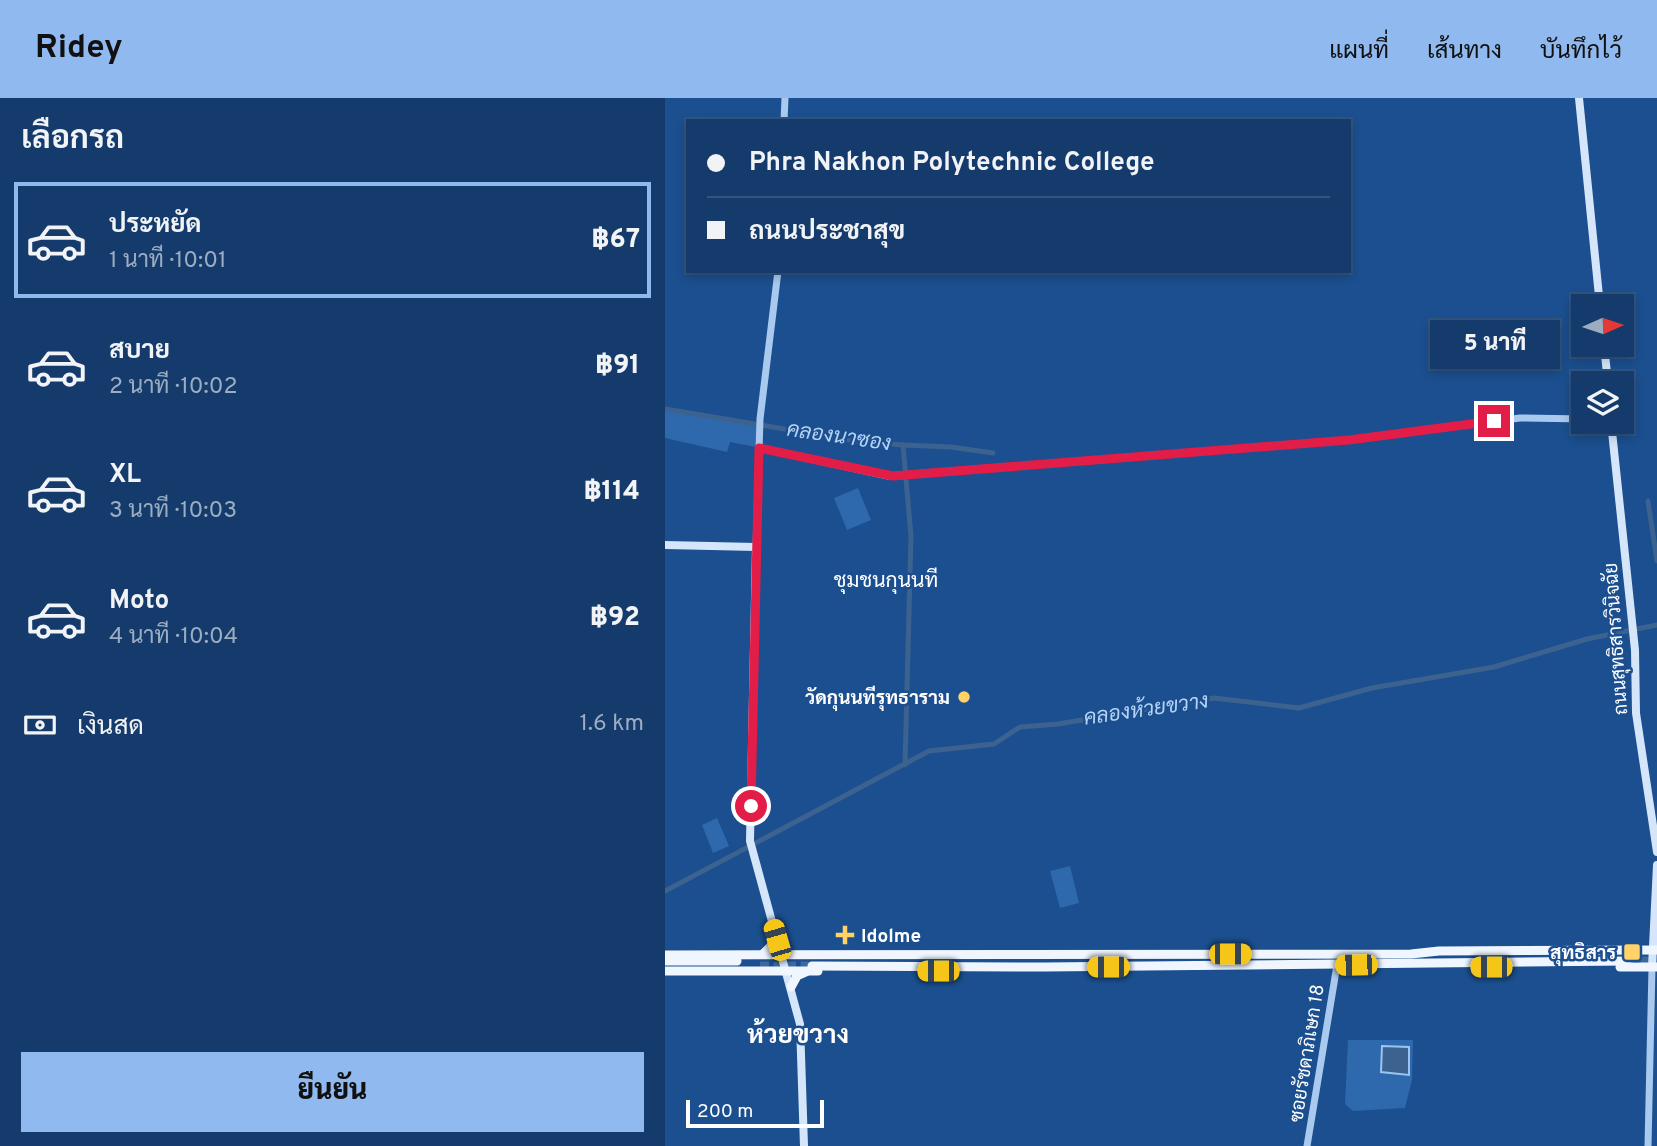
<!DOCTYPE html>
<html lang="th">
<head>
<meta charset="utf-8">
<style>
	body { margin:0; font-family:Overpass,Sarabun,sans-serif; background:#214673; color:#f1f3f6; height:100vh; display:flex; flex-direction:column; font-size:26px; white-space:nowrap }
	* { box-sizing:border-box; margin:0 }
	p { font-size:23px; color:#9dadc1 }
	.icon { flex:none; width:38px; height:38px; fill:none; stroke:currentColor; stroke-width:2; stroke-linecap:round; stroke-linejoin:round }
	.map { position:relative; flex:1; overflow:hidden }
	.sheet { display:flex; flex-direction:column; background:#143b6b; width:665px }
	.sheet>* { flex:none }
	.top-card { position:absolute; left:21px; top:21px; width:665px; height:154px; border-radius:0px; box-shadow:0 4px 10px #0003,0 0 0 2px #33557e; display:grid; align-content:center; height:154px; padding:0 21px; background:#143b6b }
	.needle { width:46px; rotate:87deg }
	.controls { position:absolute; left:906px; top:196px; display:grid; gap:14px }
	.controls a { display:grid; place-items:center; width:63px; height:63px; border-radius:0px; background:#143b6b; box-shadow:0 4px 10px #0003,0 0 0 2px #33557e; font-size:35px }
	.scale { position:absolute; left:21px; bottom:18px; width:138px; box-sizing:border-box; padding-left:7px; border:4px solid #fff; border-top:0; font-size:19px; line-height:24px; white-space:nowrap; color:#fff; -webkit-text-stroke:5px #1b4f8f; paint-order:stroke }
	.end { position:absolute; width:32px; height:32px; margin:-16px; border:9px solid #e11d48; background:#fff; box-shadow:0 0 0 4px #fff }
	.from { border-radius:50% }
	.bubble { position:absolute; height:49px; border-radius:0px; background:#143b6b; box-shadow:0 4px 10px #0003,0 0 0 2px #33557e; font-size:23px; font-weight:800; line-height:49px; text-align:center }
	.car { position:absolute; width:21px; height:42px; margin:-21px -10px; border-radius:9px; box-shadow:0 0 5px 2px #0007; background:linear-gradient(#f5c518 24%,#345 0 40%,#f5c518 0 76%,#345 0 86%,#f5c518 0) }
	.top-card b { display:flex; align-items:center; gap:24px; height:66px; font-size:26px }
	.top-card b+b { border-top:2px solid #33557e }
	.top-card i { width:18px; height:18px; background:#f1f3f6 }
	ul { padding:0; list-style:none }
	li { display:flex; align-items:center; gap:21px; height:116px; margin:0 14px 10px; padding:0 7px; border:4px solid transparent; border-radius:0px }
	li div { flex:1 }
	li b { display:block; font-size:26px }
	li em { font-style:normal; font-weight:800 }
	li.selected { border-color:#90b9f0 }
	li>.icon { width:63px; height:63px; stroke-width:1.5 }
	h2 { padding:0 21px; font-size:32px; line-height:84px }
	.pay { display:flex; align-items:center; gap:18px; height:77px; padding:0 21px; font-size:26px }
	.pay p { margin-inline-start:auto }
	.button { display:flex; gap:14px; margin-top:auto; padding:14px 21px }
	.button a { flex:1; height:80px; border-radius:0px; background:#90b9f0; color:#111; font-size:28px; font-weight:800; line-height:80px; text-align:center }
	header { display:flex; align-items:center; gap:42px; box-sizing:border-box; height:98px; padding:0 35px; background:#90b9f0; color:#111 }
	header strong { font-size:33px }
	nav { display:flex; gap:38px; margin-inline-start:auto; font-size:24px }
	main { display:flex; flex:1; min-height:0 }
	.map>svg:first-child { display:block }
	.green { fill:#2e69ad }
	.water { fill:#3c6290; stroke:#9cc4f0; stroke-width:2 }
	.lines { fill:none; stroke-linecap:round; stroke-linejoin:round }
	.canal { stroke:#3c6290; stroke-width:5 }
	.primary-tunnel { stroke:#3d69a0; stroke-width:9; stroke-dasharray:9 4.5; stroke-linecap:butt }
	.tertiary { stroke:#a9c9ee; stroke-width:7 }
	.secondary { stroke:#d6e6fa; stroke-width:8 }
	.primary { stroke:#f0f6ff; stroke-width:9 }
	.route { stroke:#e11d48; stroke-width:9 }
	.poi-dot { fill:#ffd166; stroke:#1b4f8f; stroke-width:2.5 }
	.labels { text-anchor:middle; stroke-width:5; stroke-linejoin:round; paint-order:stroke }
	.street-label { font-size:19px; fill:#fff; stroke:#1b4f8f }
	.poi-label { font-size:19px; font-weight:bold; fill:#fff; stroke:#1b4f8f; text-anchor:end }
	.water-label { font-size:21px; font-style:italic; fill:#b5d3f5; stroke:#1b4f8f }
	.neighbourhood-label { font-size:21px; fill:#fff; stroke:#1b4f8f }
	.district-label { font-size:26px; font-weight:bold; fill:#fff; stroke:#1b4f8f }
</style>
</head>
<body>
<header>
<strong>Ridey</strong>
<nav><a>แผนที่</a><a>เส้นทาง</a><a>บันทึกไว้</a></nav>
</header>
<main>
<section class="sheet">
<h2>เลือกรถ</h2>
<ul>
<li class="selected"><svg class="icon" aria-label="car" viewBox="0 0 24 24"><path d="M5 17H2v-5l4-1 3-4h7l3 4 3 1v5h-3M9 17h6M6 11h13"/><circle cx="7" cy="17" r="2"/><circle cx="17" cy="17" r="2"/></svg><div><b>ประหยัด</b><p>1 นาที · 10:01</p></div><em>฿67</em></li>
<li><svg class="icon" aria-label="car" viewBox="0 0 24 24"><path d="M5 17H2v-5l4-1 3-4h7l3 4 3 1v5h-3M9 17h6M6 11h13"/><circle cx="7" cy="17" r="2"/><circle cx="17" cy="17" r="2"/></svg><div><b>สบาย</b><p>2 นาที · 10:02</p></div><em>฿91</em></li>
<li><svg class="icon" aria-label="car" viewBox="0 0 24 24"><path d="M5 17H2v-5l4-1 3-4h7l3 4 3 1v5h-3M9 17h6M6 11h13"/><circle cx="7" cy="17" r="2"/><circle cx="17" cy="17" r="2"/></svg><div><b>XL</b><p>3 นาที · 10:03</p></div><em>฿114</em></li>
<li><svg class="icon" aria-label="car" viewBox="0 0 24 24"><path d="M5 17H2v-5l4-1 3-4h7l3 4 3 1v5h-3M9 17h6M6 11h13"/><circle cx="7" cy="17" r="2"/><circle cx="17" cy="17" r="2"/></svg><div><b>Moto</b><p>4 นาที · 10:04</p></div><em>฿92</em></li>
</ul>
<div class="pay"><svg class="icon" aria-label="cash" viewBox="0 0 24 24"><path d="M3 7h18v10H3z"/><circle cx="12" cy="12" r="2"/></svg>เงินสด<p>1.6 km</p></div>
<div class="button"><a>ยืนยัน</a></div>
</section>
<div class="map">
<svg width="992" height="1048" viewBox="0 0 992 1048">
	<rect width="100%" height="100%" fill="#1b4f8f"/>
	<g class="green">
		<polygon points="0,312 92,327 91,349 65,344 62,354 0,340"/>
		<polygon points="193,390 206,422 182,432 169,400"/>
		<polygon points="52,720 64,748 48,755 37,727"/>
		<polygon points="405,768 414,805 395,810 385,773"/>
		<polygon points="683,942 748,942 747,982 740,1010 688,1013 680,1006"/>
	</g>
	<polygon class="water" points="717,948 744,949 744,977 716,974"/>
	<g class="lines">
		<g class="canal">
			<polyline points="0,311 197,344 238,347 246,438 240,667"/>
			<polyline points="238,347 286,349 328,355"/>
			<polyline points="983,403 992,463"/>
			<polyline points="0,793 264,653 329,646 355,629 393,626 549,600 634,610 707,590 829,569 922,541 992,527"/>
		</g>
		<g class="primary-tunnel">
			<polyline points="962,863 992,863"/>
			<polyline points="95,868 147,868"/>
		</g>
		<g class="tertiary">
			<polyline points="119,23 120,0"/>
			<polyline points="94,350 223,378 684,342 855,320 919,321"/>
			<polyline points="91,449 95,321 113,173"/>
			<polyline points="642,1048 672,867"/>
			<polyline points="983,1048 987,869"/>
		</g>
		<g class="secondary">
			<polyline points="914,0 935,208"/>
			<polyline points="939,247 943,285"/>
			<polyline points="946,324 970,552 971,615 992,754"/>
			<polyline points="0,447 91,449 85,743 135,926 139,1048"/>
			<polyline points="987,869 992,767"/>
		</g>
		<g class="primary">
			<polyline points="98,856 112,842"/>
			<polyline points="0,857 746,856 774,853 992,852"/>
			<polyline points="0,863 72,863"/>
			<polyline points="147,868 380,869 962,863"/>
			<polyline points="955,869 992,869"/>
			<polyline points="0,873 153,873"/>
			<polyline points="126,889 132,878 141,874"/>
		</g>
	</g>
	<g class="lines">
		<polyline class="route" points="86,708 94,350 228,378 684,342 829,323"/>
	</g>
	<g class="poi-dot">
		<circle cx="299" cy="599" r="7"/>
		<path d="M176.5 826.5h7v7h7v7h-7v7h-7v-7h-7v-7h7z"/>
		<rect x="958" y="845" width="18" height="18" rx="3.5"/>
	</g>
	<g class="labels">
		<g class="street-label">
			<text transform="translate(950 541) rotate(-94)" y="7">ถนนสุทธิสารวินิจฉัย</text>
			<text transform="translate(641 955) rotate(-81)" y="7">ซอยรัชดาภิเษก 18</text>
		</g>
		<g class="poi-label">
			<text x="285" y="606">วัดกุนนทีรุทธาราม</text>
			<text x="196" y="844" text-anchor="start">Idolme</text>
			<text x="951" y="861">สุทธิสาร</text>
		</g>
		<g class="water-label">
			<text transform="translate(174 338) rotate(8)" y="7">คลองนาซอง</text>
			<text transform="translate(481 611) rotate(-8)" y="7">คลองห้วยขวาง</text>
		</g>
		<g class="neighbourhood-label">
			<text x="221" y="489">ชุมชนกุนนที</text>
		</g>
		<g class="district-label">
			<text x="133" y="945">ห้วยขวาง</text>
		</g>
	</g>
</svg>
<div class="controls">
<a><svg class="needle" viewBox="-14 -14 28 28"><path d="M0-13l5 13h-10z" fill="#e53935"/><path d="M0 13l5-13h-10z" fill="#9dadc1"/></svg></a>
<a><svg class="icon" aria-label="layers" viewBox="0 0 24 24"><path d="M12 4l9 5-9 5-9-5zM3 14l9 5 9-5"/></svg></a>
</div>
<div class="scale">200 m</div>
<i class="end from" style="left:86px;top:708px"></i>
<i class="end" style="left:829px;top:323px"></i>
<div class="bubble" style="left:765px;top:222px;width:130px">5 นาที</div>
<i class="car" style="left:112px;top:842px;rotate:344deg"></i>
<i class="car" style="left:565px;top:856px;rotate:90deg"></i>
<i class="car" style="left:691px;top:867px;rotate:269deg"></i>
<i class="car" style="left:443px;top:869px;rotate:270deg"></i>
<i class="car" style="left:826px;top:869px;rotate:270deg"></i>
<i class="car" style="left:273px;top:873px;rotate:270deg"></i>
<div class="top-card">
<b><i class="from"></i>Phra Nakhon Polytechnic College</b>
<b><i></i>ถนนประชาสุข</b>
</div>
</div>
</main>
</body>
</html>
